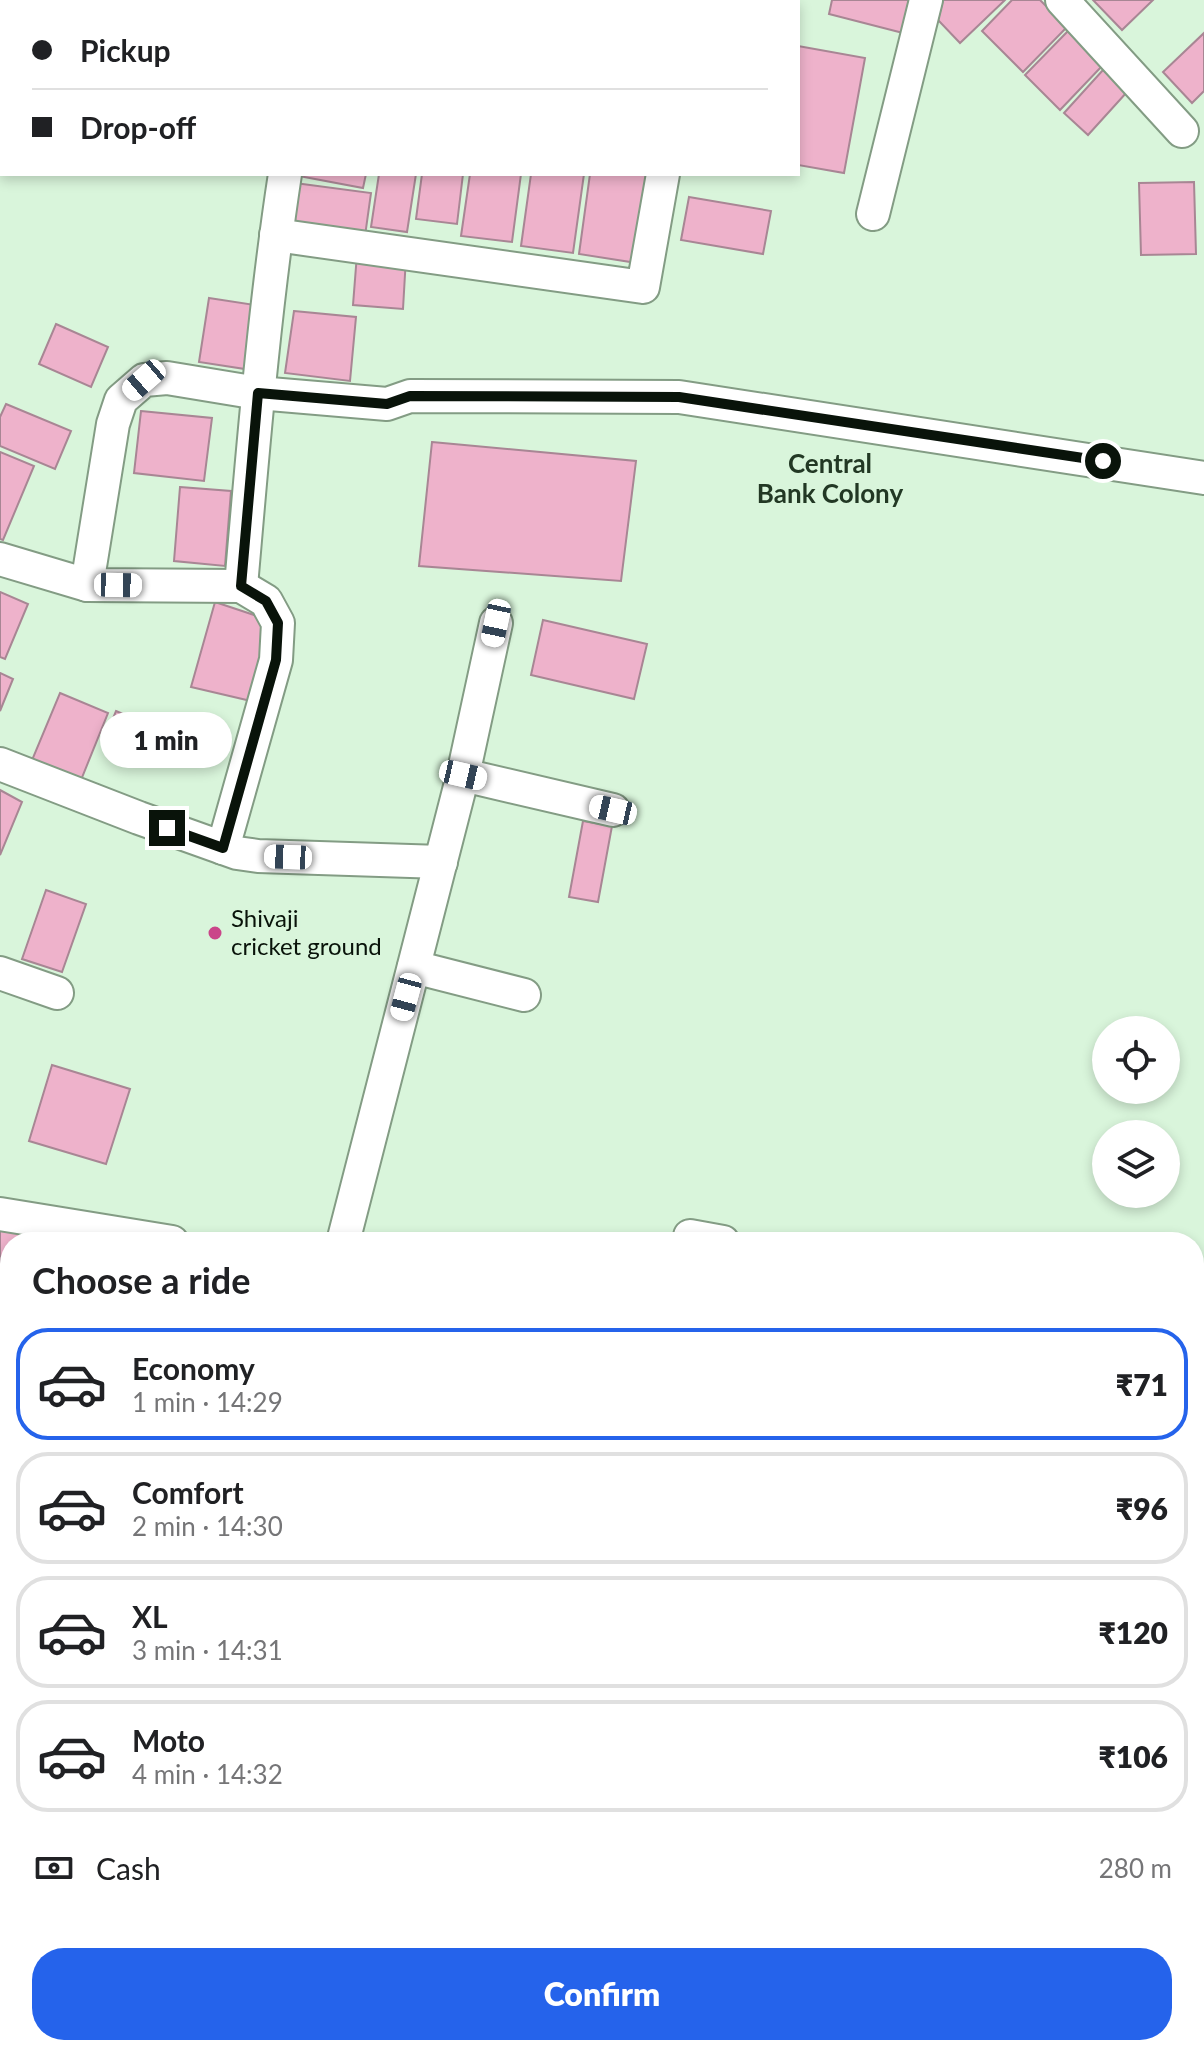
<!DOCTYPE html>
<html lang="en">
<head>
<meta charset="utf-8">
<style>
	body { margin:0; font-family:Lato,sans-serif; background:#f2f2f2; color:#202124; height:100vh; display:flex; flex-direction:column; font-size:30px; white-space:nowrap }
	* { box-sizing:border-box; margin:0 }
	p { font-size:26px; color:#757577 }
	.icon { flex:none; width:44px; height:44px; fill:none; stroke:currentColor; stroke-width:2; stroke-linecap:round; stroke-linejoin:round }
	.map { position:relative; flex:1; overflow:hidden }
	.drawer { position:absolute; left:0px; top:1232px; width:1204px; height:824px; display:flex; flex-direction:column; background:#fff; border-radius:32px 32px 0 0; box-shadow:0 4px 12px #0003 }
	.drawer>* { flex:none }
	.top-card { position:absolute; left:0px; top:0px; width:800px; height:176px; box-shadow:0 4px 12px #0003; display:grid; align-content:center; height:176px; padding:0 32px; background:#fff }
	.controls { position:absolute; left:1092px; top:1016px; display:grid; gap:16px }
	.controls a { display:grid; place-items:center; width:88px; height:88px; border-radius:50%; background:#fff; box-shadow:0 4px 12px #0003; font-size:40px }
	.end { position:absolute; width:36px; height:36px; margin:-18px; border:10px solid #09130a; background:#fff; box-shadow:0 0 0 4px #fff }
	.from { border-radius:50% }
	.bubble { position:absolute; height:56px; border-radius:28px; background:#fff; box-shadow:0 4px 12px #0003; font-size:26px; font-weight:800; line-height:56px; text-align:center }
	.car { position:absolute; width:24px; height:48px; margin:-24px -12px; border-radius:10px; box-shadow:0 0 6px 2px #0007; background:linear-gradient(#fff 24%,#345 0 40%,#fff 0 76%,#345 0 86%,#fff 0) }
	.top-card b { display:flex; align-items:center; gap:28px; height:76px; font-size:30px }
	.top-card b+b { border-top:2px solid #e0e0e0 }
	.top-card i { width:20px; height:20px; background:#202124 }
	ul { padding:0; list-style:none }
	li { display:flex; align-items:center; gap:24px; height:112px; margin:0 16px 12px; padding:0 16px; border:4px solid #e0e0e0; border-radius:32px }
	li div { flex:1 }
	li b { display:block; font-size:30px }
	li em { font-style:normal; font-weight:800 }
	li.active { border-color:#2563eb }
	li>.icon { width:72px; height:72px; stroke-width:1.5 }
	h2 { padding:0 32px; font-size:36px; line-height:96px }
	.pay { display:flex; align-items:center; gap:20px; height:88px; padding:0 32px; font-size:30px }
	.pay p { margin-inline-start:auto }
	.action { display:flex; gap:16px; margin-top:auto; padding:16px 32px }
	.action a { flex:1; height:92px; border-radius:32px; background:#2563eb; color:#fff; font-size:32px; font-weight:800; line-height:92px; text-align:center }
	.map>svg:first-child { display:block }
	.building { fill:#eeb2cb; stroke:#a88694; stroke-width:2 }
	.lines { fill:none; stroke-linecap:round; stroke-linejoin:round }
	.minor-casing { stroke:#839c84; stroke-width:36 }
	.minor { stroke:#fff; stroke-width:32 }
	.route { stroke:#09130a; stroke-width:10 }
	.poi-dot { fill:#ca4589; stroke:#d9f5db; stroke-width:3 }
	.labels { text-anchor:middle; stroke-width:8; stroke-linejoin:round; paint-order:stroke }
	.poi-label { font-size:24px; fill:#09130a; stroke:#d9f5db; text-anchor:start }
	.neighbourhood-label { font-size:26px; font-weight:bold; fill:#223824; stroke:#d9f5db }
</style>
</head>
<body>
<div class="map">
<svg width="1204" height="2056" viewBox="0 0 1204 2056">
	<rect width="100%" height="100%" fill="#d9f5db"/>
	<g class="building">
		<polygon points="832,0 909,0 911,1 903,33 829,14"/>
		<polygon points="943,0 1005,0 960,43 938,20"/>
		<polygon points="1012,0 1040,0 1067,27 1023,72 982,31"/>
		<polygon points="1093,0 1153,0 1122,30"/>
		<polygon points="1068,31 1103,65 1060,110 1025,75"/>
		<polygon points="1204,33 1204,91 1192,103 1163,72"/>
		<polygon points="798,46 865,58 844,173 798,165"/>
		<polygon points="1103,70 1127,92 1088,135 1064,113"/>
		<polygon points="300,174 366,174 363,188 299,176"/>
		<polygon points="379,174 416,174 407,232 371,227"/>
		<polygon points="422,174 463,174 457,224 416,219"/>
		<polygon points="470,174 521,174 512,242 461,236"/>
		<polygon points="531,174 584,174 573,253 521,246"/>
		<polygon points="590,174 650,175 637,263 579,254"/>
		<polygon points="1194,182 1196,254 1141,255 1139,183"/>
		<polygon points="295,183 371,193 365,236 289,227"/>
		<polygon points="689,197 771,211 763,254 681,240"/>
		<polygon points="357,254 406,257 403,309 353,305"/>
		<polygon points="209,298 255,305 245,369 199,362"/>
		<polygon points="294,311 356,317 350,381 285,373"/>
		<polygon points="56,324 108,347 91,387 39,364"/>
		<polygon points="6,404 71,431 55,469 0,446 0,417"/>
		<polygon points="141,411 212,418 204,481 134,473"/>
		<polygon points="432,442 636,461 621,581 419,566"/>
		<polygon points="0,452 34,466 3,540 0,539"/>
		<polygon points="180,487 231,491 225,566 174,561"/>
		<polygon points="0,592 28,604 5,659 0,657"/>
		<polygon points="215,602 272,621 251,701 191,687"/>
		<polygon points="543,620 647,644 634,699 531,675"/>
		<polygon points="0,673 13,679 0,711"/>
		<polygon points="60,693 108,713 79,785 30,765"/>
		<polygon points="116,711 165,732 152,763 103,743"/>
		<polygon points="0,790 22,802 0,855"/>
		<polygon points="583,821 612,826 598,902 569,897"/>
		<polygon points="46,890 86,904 62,972 22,959"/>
		<polygon points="52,1065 130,1089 106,1164 29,1141"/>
		<polygon points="0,1230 44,1238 43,1242 10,1242 10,1300 0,1298"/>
		<polygon points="0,1416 10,1417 10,1450 0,1449"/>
		<polygon points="1194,1449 1204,1451 1204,1522 1194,1520"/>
		<polygon points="1,1469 10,1471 10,1527 0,1525"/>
		<polygon points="1194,1525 1204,1526 1204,1577 1194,1575"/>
		<polygon points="0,1616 10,1618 10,1665 0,1663"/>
		<polygon points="1194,1619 1204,1621 1204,1672 1194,1670"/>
		<polygon points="1194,1676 1204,1678 1204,1689 1197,1727 1194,1727"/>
		<polygon points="1204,1775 1204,1804 1194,1798 1194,1794"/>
		<polygon points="1194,1802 1204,1807 1204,1856 1194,1851"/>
		<polygon points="1194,1859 1204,1865 1204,1917 1198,1927 1194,1925"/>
		<polygon points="3,1977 10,1982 10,2030 4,2038 0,2035 0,1980"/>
		<polygon points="1194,2020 1204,2025 1204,2056 1169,2056 1174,2046 1194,2046"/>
		<polygon points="25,2046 48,2046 42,2056"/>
		<polygon points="646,2046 690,2046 734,2054 733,2056 644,2056"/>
		<polygon points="821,2046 869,2046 867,2056 820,2056"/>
		<polygon points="879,2046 928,2046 926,2056 877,2056"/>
		<polygon points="931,2046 996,2053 996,2056 930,2056"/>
		<polygon points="1116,2046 1167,2046 1162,2056 1111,2056"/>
	</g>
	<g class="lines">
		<g class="minor-casing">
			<g id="minor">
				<polyline points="1062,0 1182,131"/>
				<polyline points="311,2 311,0"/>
				<polyline points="694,2 694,0"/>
				<polyline points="873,214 926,0"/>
				<polyline points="276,235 643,287 663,174"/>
				<polyline points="0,559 87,585 241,586 266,601 278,623 276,660 223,848"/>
				<polyline points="87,585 113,424 121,400 144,380 167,378 258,393 387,404 410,396 679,397 1204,478"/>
				<path d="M241 586C253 449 264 311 285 174"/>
				<polyline points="0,764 139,818 237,853 258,856 441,862"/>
				<polyline points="463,775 613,810"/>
				<polyline points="414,967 524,995"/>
				<polyline points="0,973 57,993"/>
				<polyline points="0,1214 172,1242"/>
				<polyline points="690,1236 723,1242"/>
				<polyline points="343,1242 463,775 496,623"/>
				<polyline points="1194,1335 1204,1337"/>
				<polyline points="1194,1413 1204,1414"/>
				<polyline points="0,1560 10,1561"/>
				<polyline points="1194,1600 1204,1603"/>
				<polyline points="1194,1759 1204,1742"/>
				<polyline points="0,1880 10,1886"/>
				<polyline points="0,1963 10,1948"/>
				<polyline points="1051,2046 1052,2056"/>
				<polyline points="155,2056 161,2046"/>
				<polyline points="522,2056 527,2046"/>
				<polyline points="751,2056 752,2046"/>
			</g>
		</g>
		<use href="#minor" class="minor"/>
	</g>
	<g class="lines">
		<polyline class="route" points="167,828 223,848 276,660 278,623 266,601 241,586 258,393 387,404 410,396 679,397 1103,461"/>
	</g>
	<circle class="poi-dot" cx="215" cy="933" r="8"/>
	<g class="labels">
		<g class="poi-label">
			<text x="231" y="927">Shivaji<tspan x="231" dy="28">cricket ground</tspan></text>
		</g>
		<g class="neighbourhood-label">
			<text x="830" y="473">Central<tspan x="830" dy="30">Bank Colony</tspan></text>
		</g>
	</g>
</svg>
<div class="controls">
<a><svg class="icon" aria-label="locate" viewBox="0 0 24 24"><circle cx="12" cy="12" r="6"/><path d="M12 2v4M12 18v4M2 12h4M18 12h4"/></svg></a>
<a><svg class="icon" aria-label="layers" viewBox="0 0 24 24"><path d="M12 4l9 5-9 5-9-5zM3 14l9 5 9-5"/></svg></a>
</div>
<i class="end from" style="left:1103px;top:461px"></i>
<i class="end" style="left:167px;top:828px"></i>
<div class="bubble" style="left:100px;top:712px;width:132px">1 min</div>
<i class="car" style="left:144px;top:380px;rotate:229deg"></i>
<i class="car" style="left:118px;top:585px;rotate:91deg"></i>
<i class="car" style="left:496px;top:623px;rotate:192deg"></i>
<i class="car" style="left:463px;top:775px;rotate:103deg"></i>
<i class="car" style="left:613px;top:810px;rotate:283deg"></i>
<i class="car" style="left:288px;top:857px;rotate:272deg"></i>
<i class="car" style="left:406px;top:997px;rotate:195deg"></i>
<div class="top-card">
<b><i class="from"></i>Pickup</b>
<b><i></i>Drop-off</b>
</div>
<section class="drawer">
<h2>Choose a ride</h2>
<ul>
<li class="active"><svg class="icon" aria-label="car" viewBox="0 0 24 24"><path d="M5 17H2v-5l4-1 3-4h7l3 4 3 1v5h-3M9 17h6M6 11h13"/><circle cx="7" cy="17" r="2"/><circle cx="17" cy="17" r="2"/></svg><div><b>Economy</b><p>1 min · 14:29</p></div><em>₹71</em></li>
<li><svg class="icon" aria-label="car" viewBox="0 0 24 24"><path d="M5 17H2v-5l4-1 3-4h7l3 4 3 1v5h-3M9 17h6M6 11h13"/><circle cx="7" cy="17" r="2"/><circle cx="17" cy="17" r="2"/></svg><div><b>Comfort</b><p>2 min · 14:30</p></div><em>₹96</em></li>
<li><svg class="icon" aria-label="car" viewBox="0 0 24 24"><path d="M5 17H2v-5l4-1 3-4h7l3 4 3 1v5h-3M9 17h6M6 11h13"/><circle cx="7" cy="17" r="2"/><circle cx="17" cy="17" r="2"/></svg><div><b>XL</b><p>3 min · 14:31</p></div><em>₹120</em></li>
<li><svg class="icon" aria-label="car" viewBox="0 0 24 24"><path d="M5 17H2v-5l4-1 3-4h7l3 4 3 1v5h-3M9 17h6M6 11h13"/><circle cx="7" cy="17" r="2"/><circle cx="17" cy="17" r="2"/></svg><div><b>Moto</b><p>4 min · 14:32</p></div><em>₹106</em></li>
</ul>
<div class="pay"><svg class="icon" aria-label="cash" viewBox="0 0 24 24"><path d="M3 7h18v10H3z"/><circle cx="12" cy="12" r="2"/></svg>Cash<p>280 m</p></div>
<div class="action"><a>Confirm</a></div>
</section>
</div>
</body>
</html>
